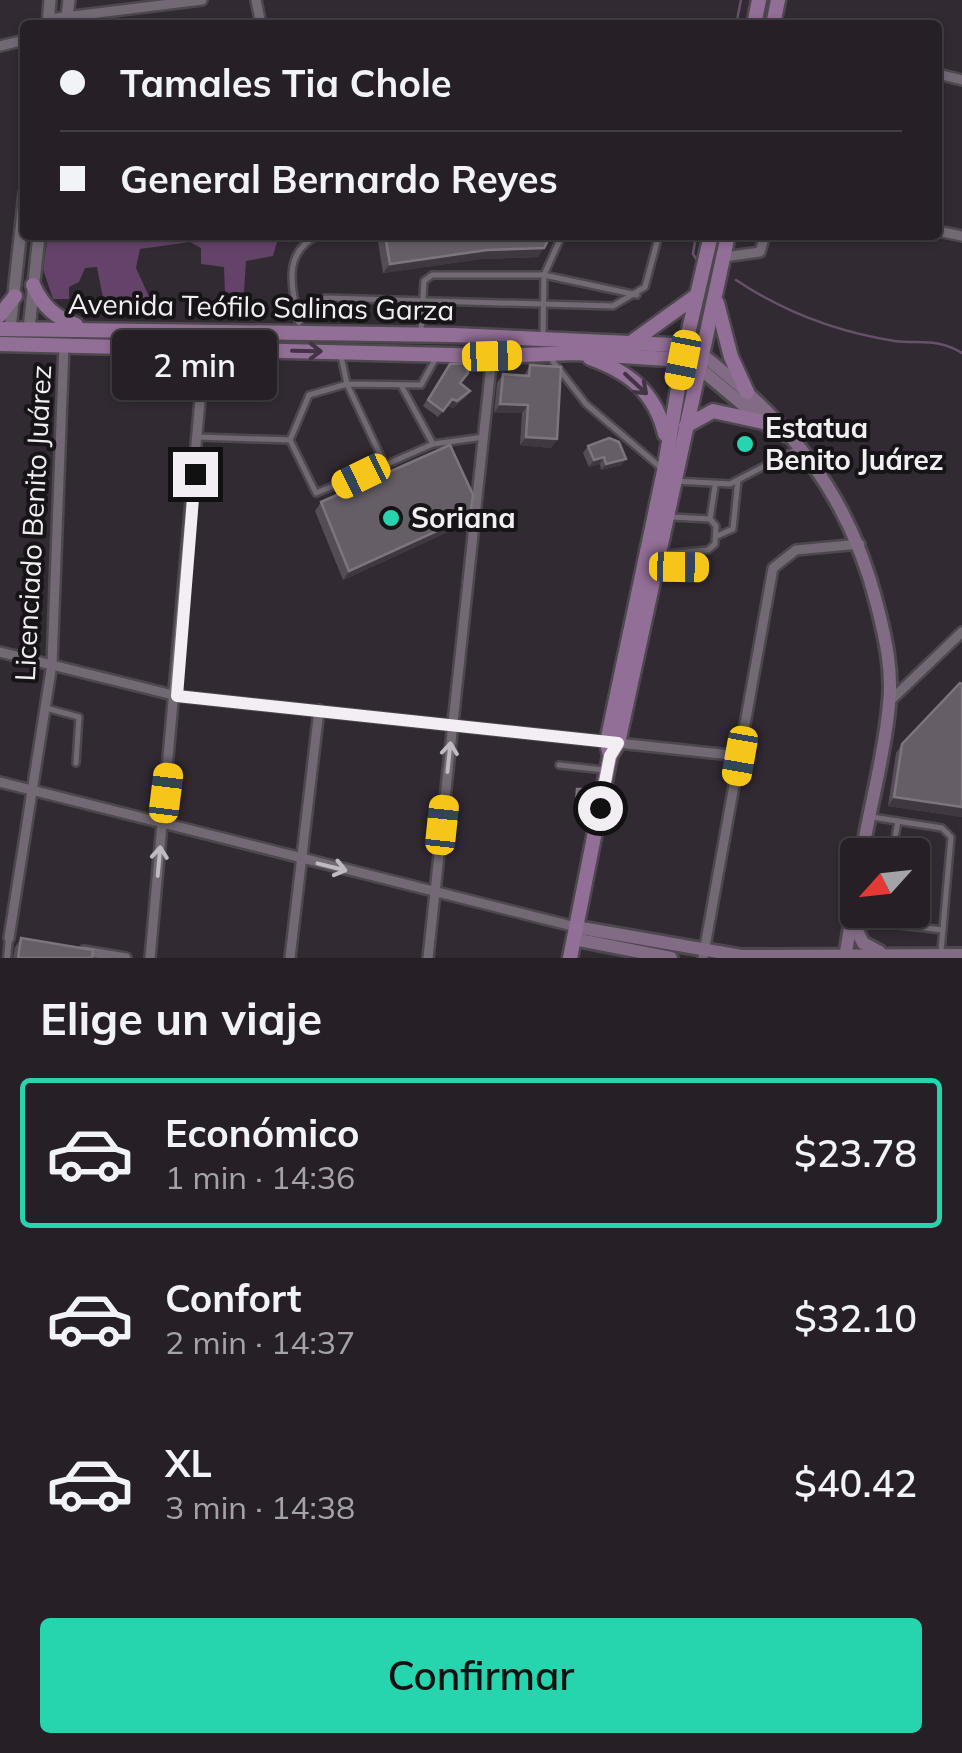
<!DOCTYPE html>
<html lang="es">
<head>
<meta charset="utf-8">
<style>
	body { margin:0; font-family:Mulish,sans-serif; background:#2e282e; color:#f1f3f6; height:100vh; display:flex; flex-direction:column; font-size:38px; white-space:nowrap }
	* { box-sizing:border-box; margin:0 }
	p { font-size:32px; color:#a4a3a7 }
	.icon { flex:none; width:55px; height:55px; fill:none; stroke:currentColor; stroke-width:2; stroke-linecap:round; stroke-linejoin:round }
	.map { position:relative; height:958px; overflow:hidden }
	.drawer { display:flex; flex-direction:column; background:#262026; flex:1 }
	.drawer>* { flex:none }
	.banner { position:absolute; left:20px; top:20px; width:922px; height:220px; border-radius:10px; box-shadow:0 2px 8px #0004,0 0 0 2px #423e43; display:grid; align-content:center; height:220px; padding:0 40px; background:#262026 }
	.needle { width:65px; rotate:243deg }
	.controls { position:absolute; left:840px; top:838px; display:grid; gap:20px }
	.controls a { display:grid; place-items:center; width:90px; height:90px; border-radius:10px; background:#262026; box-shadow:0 2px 8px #0004,0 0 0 2px #423e43; font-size:50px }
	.end { position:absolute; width:45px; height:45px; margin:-22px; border:12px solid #f3eef4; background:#111; box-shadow:0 0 0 5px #111 }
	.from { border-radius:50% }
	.bubble { position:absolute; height:70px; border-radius:10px; background:#262026; box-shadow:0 2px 8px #0004,0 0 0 2px #423e43; font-size:32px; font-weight:600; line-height:70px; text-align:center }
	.car { position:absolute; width:30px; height:60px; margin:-30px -15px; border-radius:12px; box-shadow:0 0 8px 2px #0007; background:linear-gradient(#f5c518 24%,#345 0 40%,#f5c518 0 76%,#345 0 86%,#f5c518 0) }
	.banner b { display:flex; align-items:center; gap:35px; height:95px; font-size:38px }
	.banner b+b { border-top:2px solid #423e43 }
	.banner i { width:25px; height:25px; background:#f1f3f6 }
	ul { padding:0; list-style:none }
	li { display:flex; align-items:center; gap:30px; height:150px; margin:0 20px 15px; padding:0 20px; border:5px solid transparent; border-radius:10px }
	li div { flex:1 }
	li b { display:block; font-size:38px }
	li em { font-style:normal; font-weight:600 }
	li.on { border-color:#26d5ae }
	li>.icon { width:90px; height:90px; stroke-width:1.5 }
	h2 { padding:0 40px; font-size:45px; line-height:120px }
	.action { display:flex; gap:20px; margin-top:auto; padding:20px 40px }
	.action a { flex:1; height:115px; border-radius:10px; background:#26d5ae; color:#111; font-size:40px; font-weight:600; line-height:115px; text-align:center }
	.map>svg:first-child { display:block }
	.green { fill:#634367 }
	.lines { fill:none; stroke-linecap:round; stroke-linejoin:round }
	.stream { stroke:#66506a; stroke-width:2.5 }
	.service-casing { stroke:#4d474e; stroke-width:10 }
	.pedestrian-casing { stroke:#4d474e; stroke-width:11 }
	.minor-casing { stroke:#4d474e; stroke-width:14 }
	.tertiary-casing { stroke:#4d474e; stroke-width:16 }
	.secondary-casing { stroke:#4d474e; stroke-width:18 }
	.primary-casing { stroke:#4d474e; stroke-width:19 }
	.service { stroke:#726974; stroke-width:5 }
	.pedestrian { stroke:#726974; stroke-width:6 }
	.minor { stroke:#726974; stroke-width:9 }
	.tertiary { stroke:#726974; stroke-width:11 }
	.secondary { stroke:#826c85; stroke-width:12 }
	.primary { stroke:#926f96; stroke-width:14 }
	.wall { fill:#554d56 }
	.shaded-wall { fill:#403841 }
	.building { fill:#665e67; stroke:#7c757d; stroke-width:2.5 }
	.oneway { stroke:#423444 }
	.oneway2 { stroke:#bfb9c1 }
	.route { stroke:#f3eef4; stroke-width:12 }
	.poi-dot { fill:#26d5ae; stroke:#171418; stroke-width:4 }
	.labels { text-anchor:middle; stroke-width:8; stroke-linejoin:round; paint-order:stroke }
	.street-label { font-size:28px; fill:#f3eef4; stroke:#171418 }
	.poi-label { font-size:28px; font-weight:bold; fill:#f3eef4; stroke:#171418; text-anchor:start }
</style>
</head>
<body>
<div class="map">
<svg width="962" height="958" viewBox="0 0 962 958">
	<rect width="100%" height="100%" fill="#322a33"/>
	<polygon class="green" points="48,235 279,235 273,256 246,261 244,292 225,293 224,267 201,264 201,248 190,242 140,249 136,268 152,303 104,303 97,267 85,268 79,282 69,287 69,299 53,299 43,269"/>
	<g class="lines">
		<g class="stream">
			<polyline points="736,25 741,0"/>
			<polyline points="696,235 693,254 697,260"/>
			<path d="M736 280C784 312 837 332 895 341 920 344 939 338 962 353"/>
		</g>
		<g class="service-casing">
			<g id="service">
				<polyline points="298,321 325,298 613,306 645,287 659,235"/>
				<path d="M299 323C293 289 280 253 319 235"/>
				<polyline points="421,331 424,281 432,275 544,275 637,295"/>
				<polyline points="543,335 544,275 562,235"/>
				<polyline points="548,355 586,404 660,467"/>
				<polyline points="341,356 347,384 385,465 316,493 290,440 309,395 347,384 421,385 437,356"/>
				<polyline points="198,437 290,440"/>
				<polyline points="433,444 484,437"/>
				<polyline points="385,465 433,444 401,385"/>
				<polyline points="675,481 730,484 797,449"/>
				<polyline points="671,517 710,519"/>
				<polyline points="717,536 733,529 738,480"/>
				<polyline points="662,554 708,550 715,544 716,526 710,519 715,486"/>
				<polyline points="660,566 701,567"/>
				<polyline points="46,708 79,717 76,763"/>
				<polyline points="559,765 604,770"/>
				<polyline points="872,817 942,828 951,837 941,951"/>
				<polyline points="892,855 898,821"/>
				<polyline points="883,910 890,924 943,930"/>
			</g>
		</g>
		<g class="pedestrian-casing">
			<polyline id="pedestrian" points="7,958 9,938"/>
		</g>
		<g class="minor-casing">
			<g id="minor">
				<polyline points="256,0 261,25"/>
				<polyline points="49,19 202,0"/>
				<polyline points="0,46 25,40"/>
				<polyline points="938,74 962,80"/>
				<polyline points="938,231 962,236"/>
				<polyline points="724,257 760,252 765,235"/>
				<polyline points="0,652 177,696 740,756"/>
				<polyline points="890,701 962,632"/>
				<polyline points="0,782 576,927"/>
				<polyline points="9,938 52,664 64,344"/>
				<polyline points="84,951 126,958"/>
				<polyline points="150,958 206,333"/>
				<polyline points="290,958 319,710"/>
				<polyline points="428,958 492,356"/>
				<polyline points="703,958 773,568 796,550 860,544"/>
			</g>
		</g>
		<g class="tertiary-casing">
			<g id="tertiary">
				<polyline points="48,25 50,0"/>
				<polyline points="66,25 69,0"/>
				<polyline points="10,329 25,193"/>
				<polyline points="29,329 39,235"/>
			</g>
		</g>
		<g class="secondary-casing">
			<g id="secondary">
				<path d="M700 353C790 423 849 493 877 605 885 636 893 671 889 704 885 754 870 805 862 855"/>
				<polyline points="697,366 773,430 786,435"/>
				<polyline points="852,921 863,943 880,952"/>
				<polyline points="576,927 741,956 962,955"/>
				<polyline points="574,939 671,958"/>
				<polyline points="845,958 858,880"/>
			</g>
		</g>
		<g class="primary-casing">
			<g id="primary">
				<polyline points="754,25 759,0"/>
				<polyline points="773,25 778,0"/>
				<path d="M33 285C43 307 55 317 76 325"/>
				<polyline points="717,303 731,357 747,392"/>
				<polyline points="0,315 15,296"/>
				<polyline points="0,329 453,335 673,345 700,353"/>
				<polyline points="632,342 696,296"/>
				<polyline points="0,344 492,356 575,353 683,360 697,366"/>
				<path d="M590 358C629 372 655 392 665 434"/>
				<polyline points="686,426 713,411 763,422"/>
				<polyline points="610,756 607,742 664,471 685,347 711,235"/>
				<polyline points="570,958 610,756 618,743 728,235"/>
			</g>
		</g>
		<use href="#service" class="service"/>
		<use href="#pedestrian" class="pedestrian"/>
		<use href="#minor" class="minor"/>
		<use href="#tertiary" class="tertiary"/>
		<use href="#secondary" class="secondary"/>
		<use href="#primary" class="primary"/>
	</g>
	<g class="wall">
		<polygon points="377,235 551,235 538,257 481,259 383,273"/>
		<polygon points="450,364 461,383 470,391 466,397 453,408 447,406 438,417 423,406"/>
		<polygon points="530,365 557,439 551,448 520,445 522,413 494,413 497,383 503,374 524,376"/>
		<polygon points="588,446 626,459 621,465 601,470 600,464 589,467 583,453"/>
		<polygon points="321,502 470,516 463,525 343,580 315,511"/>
		<polygon points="962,684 962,817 888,806 896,753 902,744"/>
		<polygon points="21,938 92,958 13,958 15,947"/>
	</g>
	<g class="shaded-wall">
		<polygon points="544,248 538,257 481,259 383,273 390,264 487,250"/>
		<polygon points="470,391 466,397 453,408 447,406 452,399"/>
		<polygon points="500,404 528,405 522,413 494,413"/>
		<polygon points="526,437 557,439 551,448 520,445"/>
		<polygon points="604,457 600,464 589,467 594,460"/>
		<polygon points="626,459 621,465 601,470 606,464"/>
		<polygon points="470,516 463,525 343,580 349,571"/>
		<polygon points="894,797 962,807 962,817 888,806"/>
		<polygon points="576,803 592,803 589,808 573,807"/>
	</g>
	<g class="building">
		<polygon points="385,235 551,235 544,248 487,250 390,264"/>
		<polygon points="467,363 468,373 460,383 470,391 457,401 452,399 443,411 428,400 450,364"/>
		<polygon points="530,365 561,367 557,439 526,437 528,405 500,404 503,374 529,376"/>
		<polygon points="609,438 619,442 626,459 606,464 604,457 594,460 588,446"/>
		<polygon points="450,445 473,495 470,516 349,571 321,502"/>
		<polygon points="960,683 962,684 962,807 894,797 902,744"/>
		<polygon points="577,789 593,789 592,803 576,803"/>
		<polygon points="21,938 93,950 92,958 18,958"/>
	</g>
	<defs><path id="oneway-shaft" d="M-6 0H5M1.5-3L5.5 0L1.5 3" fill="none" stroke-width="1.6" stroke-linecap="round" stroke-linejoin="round" transform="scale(2.5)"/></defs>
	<g class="oneway">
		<use href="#oneway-shaft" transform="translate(307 351) rotate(1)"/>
		<use href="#oneway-shaft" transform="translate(636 384) rotate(43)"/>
	</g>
	<g class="oneway2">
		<use href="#oneway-shaft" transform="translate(449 757) rotate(-84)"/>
		<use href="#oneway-shaft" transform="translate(159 861) rotate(-85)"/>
		<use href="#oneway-shaft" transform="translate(332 867) rotate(14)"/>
	</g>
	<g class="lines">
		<polyline class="route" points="195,474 177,696 618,743 610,756 600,808"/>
	</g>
	<g class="poi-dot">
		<circle cx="745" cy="444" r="10"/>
		<circle cx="391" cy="518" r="10"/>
	</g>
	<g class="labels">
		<g class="street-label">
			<text transform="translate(261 307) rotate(1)" y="10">Avenida Teófilo Salinas Garza</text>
			<text transform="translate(33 523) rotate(-87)" y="10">Licenciado Benito Juárez</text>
		</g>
		<g class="poi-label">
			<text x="765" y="438">Estatua<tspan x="765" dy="32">Benito Juárez</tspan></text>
			<text x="411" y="528">Soriana</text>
		</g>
	</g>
</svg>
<div class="controls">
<a><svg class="needle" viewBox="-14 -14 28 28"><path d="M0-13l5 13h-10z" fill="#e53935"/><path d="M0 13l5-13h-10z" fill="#a4a3a7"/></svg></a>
</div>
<i class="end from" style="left:600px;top:808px"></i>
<i class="end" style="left:195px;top:474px"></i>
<div class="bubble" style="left:112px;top:330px;width:165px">2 min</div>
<i class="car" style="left:492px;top:356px;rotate:88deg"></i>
<i class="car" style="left:683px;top:360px;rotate:191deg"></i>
<i class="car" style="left:361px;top:476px;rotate:244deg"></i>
<i class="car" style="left:679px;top:567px;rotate:91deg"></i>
<i class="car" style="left:740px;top:756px;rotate:190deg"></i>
<i class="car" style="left:166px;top:793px;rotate:7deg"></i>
<i class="car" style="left:442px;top:825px;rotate:6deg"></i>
<div class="banner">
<b><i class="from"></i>Tamales Tia Chole</b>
<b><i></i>General Bernardo Reyes</b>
</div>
</div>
<section class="drawer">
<h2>Elige un viaje</h2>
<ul>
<li class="on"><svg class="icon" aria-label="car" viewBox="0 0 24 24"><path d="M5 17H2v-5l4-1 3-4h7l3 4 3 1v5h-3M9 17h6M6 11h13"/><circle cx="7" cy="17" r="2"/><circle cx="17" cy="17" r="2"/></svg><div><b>Económico</b><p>1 min · 14:36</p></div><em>$23.78</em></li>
<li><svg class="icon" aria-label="car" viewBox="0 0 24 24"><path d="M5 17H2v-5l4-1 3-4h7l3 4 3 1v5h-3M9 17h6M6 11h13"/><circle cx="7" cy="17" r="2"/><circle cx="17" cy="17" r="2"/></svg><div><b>Confort</b><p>2 min · 14:37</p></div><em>$32.10</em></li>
<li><svg class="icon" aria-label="car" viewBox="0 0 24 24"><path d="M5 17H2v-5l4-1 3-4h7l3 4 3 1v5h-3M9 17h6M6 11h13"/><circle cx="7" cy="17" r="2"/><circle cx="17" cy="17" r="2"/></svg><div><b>XL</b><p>3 min · 14:38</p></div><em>$40.42</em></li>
</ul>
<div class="action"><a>Confirmar</a></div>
</section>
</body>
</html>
